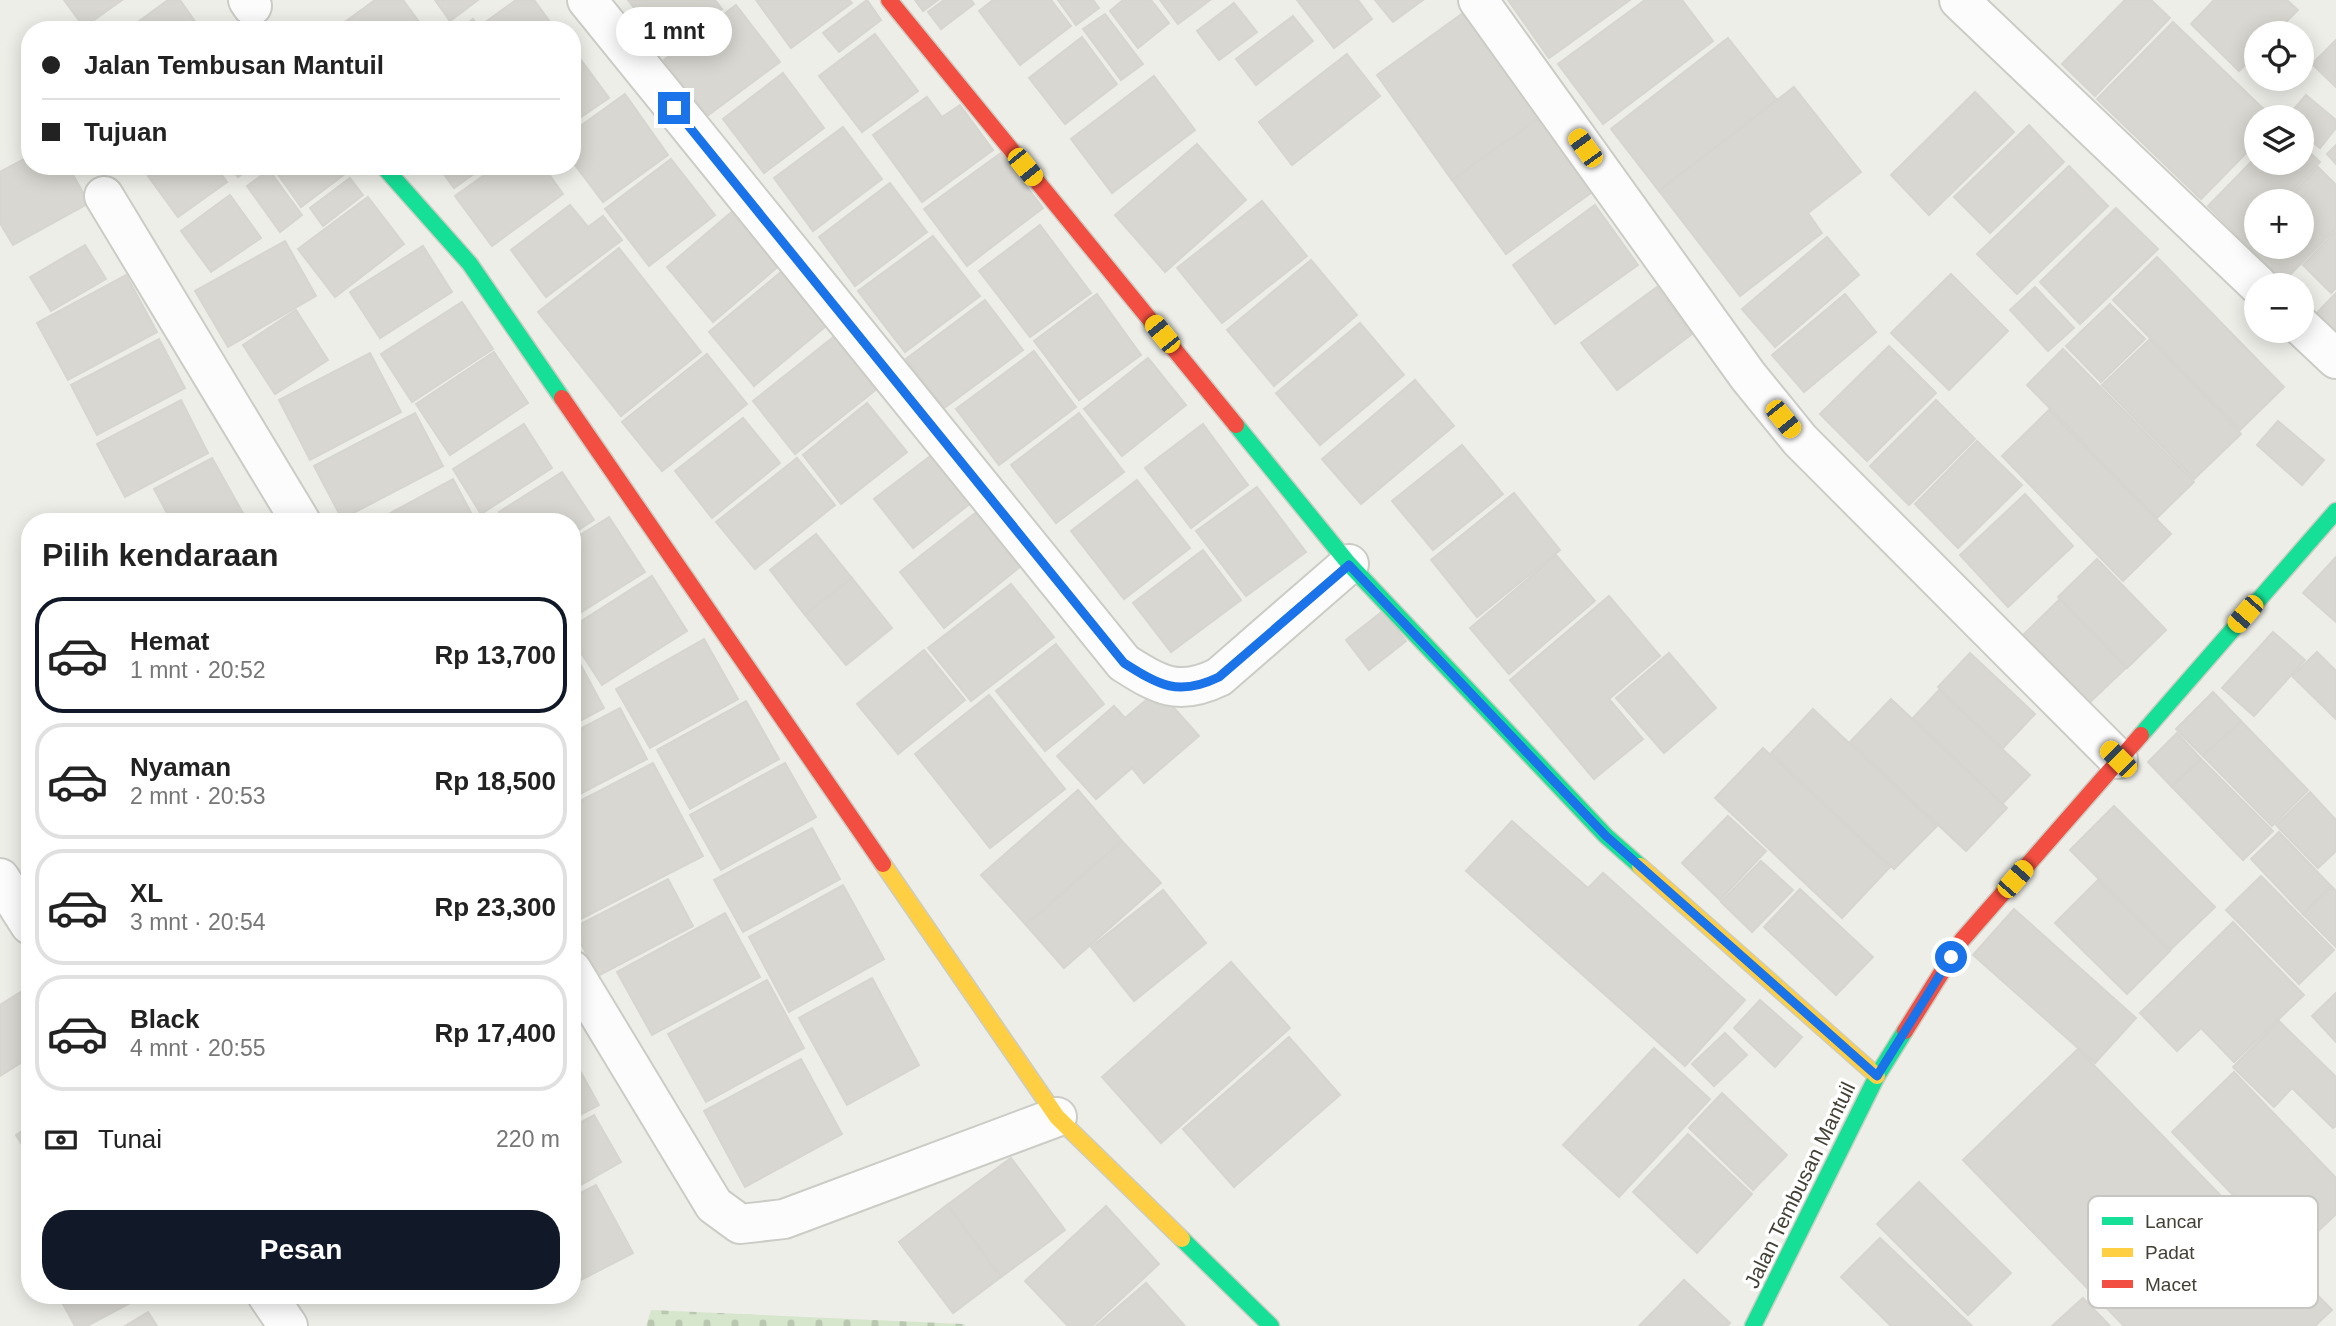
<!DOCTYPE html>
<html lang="id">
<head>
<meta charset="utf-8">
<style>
	body { margin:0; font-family:Arial,sans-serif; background:#f2f2f2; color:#222; height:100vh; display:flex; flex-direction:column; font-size:26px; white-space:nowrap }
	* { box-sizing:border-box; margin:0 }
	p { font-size:23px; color:#767676 }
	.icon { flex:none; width:38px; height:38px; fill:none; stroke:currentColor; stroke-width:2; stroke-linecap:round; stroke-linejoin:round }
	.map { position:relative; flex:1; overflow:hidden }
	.side { position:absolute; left:21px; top:513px; width:560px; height:791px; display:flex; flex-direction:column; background:#fff; border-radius:28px; box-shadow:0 4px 18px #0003 }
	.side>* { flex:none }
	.hud { position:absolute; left:21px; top:21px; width:560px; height:154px; border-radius:28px; box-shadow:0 4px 18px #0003; display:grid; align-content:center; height:154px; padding:0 21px; background:#fff }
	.tools { position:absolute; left:2244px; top:21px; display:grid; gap:14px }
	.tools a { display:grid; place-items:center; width:70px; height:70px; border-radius:50%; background:#fff; box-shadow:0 4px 18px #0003; font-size:35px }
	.end { position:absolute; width:32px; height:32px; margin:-16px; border:9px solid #1a73e8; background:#fff; box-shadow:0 0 0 4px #fff }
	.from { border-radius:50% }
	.bubble { position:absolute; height:49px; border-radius:24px; background:#fff; box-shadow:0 4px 18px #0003; font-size:23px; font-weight:700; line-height:49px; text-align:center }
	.car { position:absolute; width:21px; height:42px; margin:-21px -10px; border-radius:9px; box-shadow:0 0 5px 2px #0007; background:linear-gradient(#f5c518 24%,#345 0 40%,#f5c518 0 76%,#345 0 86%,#f5c518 0) }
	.hud b { display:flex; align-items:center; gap:24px; height:66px; font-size:26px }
	.hud b+b { border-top:2px solid #e0e0e0 }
	.hud i { width:18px; height:18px; background:#222 }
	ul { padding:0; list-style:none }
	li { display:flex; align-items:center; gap:21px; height:116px; margin:0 14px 10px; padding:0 7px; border:4px solid #e0e0e0; border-radius:28px }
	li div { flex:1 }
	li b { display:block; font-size:26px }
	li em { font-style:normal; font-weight:700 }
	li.current { border-color:#111827 }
	li>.icon { width:63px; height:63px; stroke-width:1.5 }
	h2 { padding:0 21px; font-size:32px; line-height:84px }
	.pay { display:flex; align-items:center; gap:18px; height:77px; padding:0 21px; font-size:26px }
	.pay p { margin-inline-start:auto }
	.action { display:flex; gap:14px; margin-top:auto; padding:14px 21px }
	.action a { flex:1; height:80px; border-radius:28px; background:#111827; color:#fff; font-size:28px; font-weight:700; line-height:80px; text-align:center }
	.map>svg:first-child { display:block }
	.cemetery { fill:url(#cemetery-stones) }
	.building { fill:#d8d7d1; stroke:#d6d5cf; stroke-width:2 }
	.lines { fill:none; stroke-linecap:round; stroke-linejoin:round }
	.street-casing { stroke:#ccccc7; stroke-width:42 }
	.fast-casing { stroke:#ccccc1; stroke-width:19 }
	.slow-casing { stroke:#ccccc1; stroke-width:19 }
	.jam-casing { stroke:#ccccc1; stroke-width:19 }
	.street { stroke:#fcfcfc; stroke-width:38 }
	.fast { stroke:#16e098; stroke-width:16 }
	.slow { stroke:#ffcf43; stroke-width:16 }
	.jam { stroke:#f24e42; stroke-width:16 }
	.route { stroke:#1a73e8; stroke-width:9 }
	.labels { text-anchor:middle; stroke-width:7; stroke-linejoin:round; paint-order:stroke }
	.street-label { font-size:21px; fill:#434136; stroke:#fff }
	.key { fill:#fff; stroke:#c7c6c3; stroke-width:2 }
	.key-label { font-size:19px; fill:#434136 }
</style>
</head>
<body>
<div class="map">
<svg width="2336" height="1326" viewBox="0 0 2336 1326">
	<defs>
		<pattern id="cemetery-stones" width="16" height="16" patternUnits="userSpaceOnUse" patternTransform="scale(1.75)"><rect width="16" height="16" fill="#d6e6cc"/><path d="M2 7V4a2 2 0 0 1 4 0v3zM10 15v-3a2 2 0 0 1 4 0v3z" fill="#b9c6b0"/></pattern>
	</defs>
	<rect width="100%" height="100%" fill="#eeeee9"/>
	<polygon class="cemetery" points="651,1310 964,1324 966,1326 646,1326"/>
	<g class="building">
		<polygon points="64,0 122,0 84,27"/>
		<polygon points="168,0 180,0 201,30 127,30"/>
		<polygon points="375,0 403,0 425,30 334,30"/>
		<polygon points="435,0 478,0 450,21"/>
		<polygon points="516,0 534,0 556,30 494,30 487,21"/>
		<polygon points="628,0 715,0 722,9 667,50"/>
		<polygon points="756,0 849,0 852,3 791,48"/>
		<polygon points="867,0 881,20 839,52 823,33"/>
		<polygon points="915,0 938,0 923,11"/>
		<polygon points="944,0 971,0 974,4 941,29 928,12"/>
		<polygon points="993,0 1051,0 1071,26 1020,65 979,11"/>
		<polygon points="1058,0 1093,0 1099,8 1076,25"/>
		<polygon points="1123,0 1151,0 1169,23 1138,48 1110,11"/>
		<polygon points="1160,0 1210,0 1178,24"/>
		<polygon points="1297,0 1358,0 1372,19 1334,48"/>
		<polygon points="1375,0 1423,0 1393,22"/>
		<polygon points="1508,0 1630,0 1549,58"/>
		<polygon points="1645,0 1682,0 1713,41 1603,124 1558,64"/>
		<polygon points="2125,0 2151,0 2170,18 2095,96 2062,64"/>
		<polygon points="2214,0 2287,0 2298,10 2275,33 2256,33 2256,54 2239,71 2191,24"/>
		<polygon points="1234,3 1257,32 1219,60 1197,31"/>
		<polygon points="736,5 780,62 707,116 664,60"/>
		<polygon points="1466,11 1542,116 1452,180 1377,75"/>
		<polygon points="1105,14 1143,64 1121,80 1083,29"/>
		<polygon points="1293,16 1313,41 1256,85 1236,59"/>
		<polygon points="473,19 481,30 459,30"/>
		<polygon points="2173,22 2272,117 2256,117 2256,143 2201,199 2097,99"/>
		<polygon points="875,34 918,91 862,132 819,76"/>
		<polygon points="1082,37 1117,84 1065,124 1029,78"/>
		<polygon points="1728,38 1777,100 1659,191 1611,129"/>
		<polygon points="2336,40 2336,87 2312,64"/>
		<polygon points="573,49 609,98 572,123 572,50"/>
		<polygon points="1347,54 1380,96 1292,165 1259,122"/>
		<polygon points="783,73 824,128 764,173 723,119"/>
		<polygon points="1154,76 1195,130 1112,193 1071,139"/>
		<polygon points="1794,87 1861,172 1808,213 1822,233 1740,296 1659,191"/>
		<polygon points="1975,92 2014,132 1929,215 1891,175"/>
		<polygon points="625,94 668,155 603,202 572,161 572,132"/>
		<polygon points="2306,95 2336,120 2336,128 2320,148 2301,133 2301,117 2287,117"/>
		<polygon points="927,97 942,117 960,105 993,150 922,202 873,135"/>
		<polygon points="1542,116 1595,190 1506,254 1452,180"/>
		<polygon points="2029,125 2064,162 1990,233 1954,197"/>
		<polygon points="843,127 882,179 813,231 774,178"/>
		<polygon points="1197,144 1246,200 1165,272 1115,215"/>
		<polygon points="2301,144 2320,162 2282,201 2256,201 2256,228 2243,241 2208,206 2256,157 2256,163 2301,163"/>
		<polygon points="2336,145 2336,164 2327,154"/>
		<polygon points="1001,153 1043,208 967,266 924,209"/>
		<polygon points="30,156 30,166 68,166 89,203 13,245 0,223 0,172"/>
		<polygon points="671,159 715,215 649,266 605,209"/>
		<polygon points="162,166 215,166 227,182 178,217 148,176"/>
		<polygon points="230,166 253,166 238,177"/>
		<polygon points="272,166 352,166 353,168 301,207"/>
		<polygon points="438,166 485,166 454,188"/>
		<polygon points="497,166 543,166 563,194 492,246 455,196"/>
		<polygon points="2069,166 2108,206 2017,294 1977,254"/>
		<polygon points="2318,167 2336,185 2336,228 2280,285 2240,247 2256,231 2256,247 2301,247 2301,201 2285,201"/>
		<polygon points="269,170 302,215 280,232 247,186"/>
		<polygon points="350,178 363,195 323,226 310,208"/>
		<polygon points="890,183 927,232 855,286 819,237"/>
		<polygon points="230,195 261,238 211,272 181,231"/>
		<polygon points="368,197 404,244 335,297 298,249"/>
		<polygon points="1262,201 1307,256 1222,323 1177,268"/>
		<polygon points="570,205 588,227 603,216 622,240 546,297 511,250"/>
		<polygon points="1595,205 1638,265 1555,324 1513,265"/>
		<polygon points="2116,208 2158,249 2080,324 2040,282"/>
		<polygon points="734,210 780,265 713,322 667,267"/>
		<polygon points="1040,225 1091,293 1030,337 979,271"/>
		<polygon points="2336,231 2336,288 2331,293 2303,265"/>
		<polygon points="933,236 980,296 905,352 858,291"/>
		<polygon points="1827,237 1859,275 1775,347 1742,309"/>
		<polygon points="285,241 316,296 228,347 195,291"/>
		<polygon points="85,245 106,279 51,311 30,277"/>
		<polygon points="423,246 452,292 380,338 350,292"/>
		<polygon points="619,248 701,352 621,416 538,312"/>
		<polygon points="2157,257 2284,387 2240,430 2113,300"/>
		<polygon points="1311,260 1357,315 1274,386 1227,330"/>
		<polygon points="781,272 826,326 754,386 709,332"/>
		<polygon points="1951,274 2008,331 1949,390 1891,333"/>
		<polygon points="126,275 157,332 68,380 37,323"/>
		<polygon points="1657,287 1692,334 1617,390 1581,343"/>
		<polygon points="2035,287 2074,328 2048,351 2010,310"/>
		<polygon points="2336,293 2336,349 2308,322"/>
		<polygon points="1097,294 1141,355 1079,400 1034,341"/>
		<polygon points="1845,294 1876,332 1804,392 1772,355"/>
		<polygon points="985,300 1023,350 944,408 906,359"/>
		<polygon points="462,302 493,349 412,402 381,354"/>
		<polygon points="2110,304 2145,339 2101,382 2066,346"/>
		<polygon points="296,310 328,360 275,394 243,345"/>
		<polygon points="1360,323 1404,375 1320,445 1276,393"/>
		<polygon points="841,331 883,384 795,454 753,401"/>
		<polygon points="159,339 185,388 97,435 71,385"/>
		<polygon points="2150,339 2241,434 2194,479 2102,385"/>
		<polygon points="1889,346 1936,393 1867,461 1820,414"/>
		<polygon points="2063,349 2194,482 2157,518 2027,385"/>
		<polygon points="1034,351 1076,407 999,465 956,409"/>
		<polygon points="494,352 528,403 450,455 416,404"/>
		<polygon points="370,353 401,412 310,460 279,400"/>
		<polygon points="707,354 747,404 662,471 622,422"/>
		<polygon points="1148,358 1186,405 1122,456 1084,409"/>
		<polygon points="1415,380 1454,426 1361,504 1322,459"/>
		<polygon points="181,400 208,453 125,497 97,444"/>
		<polygon points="1936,400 1975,439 1909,505 1870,466"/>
		<polygon points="867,403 907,452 841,504 803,455"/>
		<polygon points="2049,410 2171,534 2123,581 2002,456"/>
		<polygon points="415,413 443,466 342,519 314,466"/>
		<polygon points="1079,413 1124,472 1056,523 1011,465"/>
		<polygon points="743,418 780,463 712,518 675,471"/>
		<polygon points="2278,421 2324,460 2302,485 2257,445"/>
		<polygon points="524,424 552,468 481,514 453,469"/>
		<polygon points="1203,424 1248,485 1191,528 1145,468"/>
		<polygon points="1977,441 2022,485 1958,548 1915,504"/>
		<polygon points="1462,445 1503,494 1433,550 1392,501"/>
		<polygon points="941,448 980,496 913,548 874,499"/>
		<polygon points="212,458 244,515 232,522 172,522 154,489"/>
		<polygon points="797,458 835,505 755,569 716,522"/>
		<polygon points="562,472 594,520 572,534 572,522 505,522 499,512"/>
		<polygon points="453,479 476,522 374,522"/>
		<polygon points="1137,480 1190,548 1124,599 1071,531"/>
		<polygon points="1257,487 1306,552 1246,596 1196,531"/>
		<polygon points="1514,493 1560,550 1477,617 1431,560"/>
		<polygon points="2025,494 2073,546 2008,607 1960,555"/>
		<polygon points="978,511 1021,566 944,628 900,572"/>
		<polygon points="609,517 645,572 572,618 572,540"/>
		<polygon points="816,534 852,578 805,615 770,570"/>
		<polygon points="1203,550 1241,600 1171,652 1133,603"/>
		<polygon points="1556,555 1595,601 1509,674 1470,628"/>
		<polygon points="2336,557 2336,622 2303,593"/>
		<polygon points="2097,559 2166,630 2127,668 2058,597"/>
		<polygon points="652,576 687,631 602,685 572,639 572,627"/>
		<polygon points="852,578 892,628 846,665 805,615"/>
		<polygon points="1011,584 1054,637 971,701 928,648"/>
		<polygon points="1609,596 1660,656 1609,699 1643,739 1594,779 1510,680"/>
		<polygon points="2060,599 2126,668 2088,704 2022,636"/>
		<polygon points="1383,611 1406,641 1369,670 1346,640"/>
		<polygon points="2273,632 2305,660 2254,716 2222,688"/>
		<polygon points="704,639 738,699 650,748 616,689"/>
		<polygon points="1056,644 1104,704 1045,751 996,691"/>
		<polygon points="572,649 604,708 572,725"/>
		<polygon points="924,650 965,700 898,754 857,704"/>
		<polygon points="2317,652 2336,671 2336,719 2292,676"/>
		<polygon points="1669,653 1716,708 1664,753 1616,698"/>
		<polygon points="1970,653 2035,714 2002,749 1938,687"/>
		<polygon points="1158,690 1199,736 1144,783 1132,768 1096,799 1057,756 1114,706 1125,718"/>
		<polygon points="1939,690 2030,775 2002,804 1913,718"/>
		<polygon points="2213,692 2241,721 2203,756 2176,729"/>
		<polygon points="989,695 1065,789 990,848 915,754"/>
		<polygon points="1891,699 2007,808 1966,851 1850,742"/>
		<polygon points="746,701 779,759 690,809 657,750"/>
		<polygon points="620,708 647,759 572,798 572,733"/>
		<polygon points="1813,709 1937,826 1894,869 1771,753"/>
		<polygon points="2241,721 2308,790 2272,826 2203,756"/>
		<polygon points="2177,733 2201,759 2172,787 2148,762"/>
		<polygon points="1763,748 1890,867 1842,918 1715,798"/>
		<polygon points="2201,759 2273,831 2243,860 2172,787"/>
		<polygon points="653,763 703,856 579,920 572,907 572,805"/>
		<polygon points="785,763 816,817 721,870 690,815"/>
		<polygon points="1078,790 1122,841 1026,925 981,875"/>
		<polygon points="2310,792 2336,820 2336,851 2318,868 2276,825"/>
		<polygon points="2114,806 2215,907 2170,950 2070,850"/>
		<polygon points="1728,816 1766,851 1720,900 1682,863"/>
		<polygon points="1512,821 1588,888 1603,873 1745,1000 1685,1066 1466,871"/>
		<polygon points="812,828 840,879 743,932 714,880"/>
		<polygon points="2279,832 2331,886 2303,914 2251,859"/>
		<polygon points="1122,841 1161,883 1064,968 1026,925"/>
		<polygon points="1761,861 1793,890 1752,932 1721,902"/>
		<polygon points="2261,876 2334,950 2299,984 2226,910"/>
		<polygon points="668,879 693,926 598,976 573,928"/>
		<polygon points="2098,880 2170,951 2127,994 2055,923"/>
		<polygon points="843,885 884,959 789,1012 749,937"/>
		<polygon points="2331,886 2336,891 2336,947 2303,914"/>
		<polygon points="1800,889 1873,957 1836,995 1764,927"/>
		<polygon points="1163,890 1206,943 1134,1001 1091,947"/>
		<polygon points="2014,909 2136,1018 2095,1063 1973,955"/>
		<polygon points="725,913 760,977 652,1035 617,972"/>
		<polygon points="2233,922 2304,995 2234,1062 2201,1028 2177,1051 2140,1013"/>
		<polygon points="1231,962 1290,1028 1161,1143 1102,1077"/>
		<polygon points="872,978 919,1065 847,1105 799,1018"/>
		<polygon points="767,980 804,1048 706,1102 668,1034"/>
		<polygon points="30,986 30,1057 0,1076 0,1005"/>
		<polygon points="2336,993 2336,1042 2312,1016"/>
		<polygon points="1760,1000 1802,1037 1775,1067 1734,1028"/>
		<polygon points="2279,1021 2336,1077 2336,1126 2333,1128 2292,1088 2274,1107 2233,1067"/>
		<polygon points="1725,1033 1747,1055 1714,1086 1692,1064"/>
		<polygon points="1289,1037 1340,1095 1234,1187 1183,1129"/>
		<polygon points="1654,1048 1710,1099 1619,1197 1563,1145"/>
		<polygon points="2078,1049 2332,1310 2315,1326 2124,1326 1963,1160"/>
		<polygon points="572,1056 599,1105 572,1119"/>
		<polygon points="801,1059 842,1134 745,1187 704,1111"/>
		<polygon points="2234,1072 2336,1178 2336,1214 2292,1256 2172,1132"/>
		<polygon points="1722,1093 1787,1155 1753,1190 1689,1128"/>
		<polygon points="594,1115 621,1162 572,1190 572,1127"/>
		<polygon points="30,1126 30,1158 16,1135"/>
		<polygon points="1688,1134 1752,1194 1697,1253 1633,1192"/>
		<polygon points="1011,1158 1065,1230 1001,1277 947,1205"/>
		<polygon points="1919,1182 2011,1273 1968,1315 1877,1224"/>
		<polygon points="596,1185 633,1253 577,1282 572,1274 572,1197"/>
		<polygon points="947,1205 1001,1277 953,1313 899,1242"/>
		<polygon points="1106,1206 1159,1264 1092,1326 1068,1326 1025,1281"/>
		<polygon points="1880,1238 1972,1326 1891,1326 1841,1277"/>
		<polygon points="1684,1280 1730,1323 1727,1326 1639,1326"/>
		<polygon points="1146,1283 1185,1326 1096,1326"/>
		<polygon points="58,1295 145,1295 87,1326 75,1326"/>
		<polygon points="2083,1298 2110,1326 2052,1326"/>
		<polygon points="148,1312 157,1326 125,1326"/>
	</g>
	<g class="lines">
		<g class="street-casing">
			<g id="street">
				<polyline points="248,0 252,6"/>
				<path d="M587 0 1124 663C1159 685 1178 697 1219 677L1349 564"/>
				<polyline points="1478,0 1748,376 1800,440 2118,759"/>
				<polyline points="1959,0 2258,285"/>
				<polyline points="104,196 301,522"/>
				<polyline points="2301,326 2336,359"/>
				<polyline points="0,878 30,925"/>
				<polyline points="572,970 714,1205 740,1224 784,1219 1057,1117"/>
				<polyline points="267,1295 288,1326"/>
			</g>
		</g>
		<g class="fast-casing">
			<g id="fast">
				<polyline points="383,166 470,264 562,398"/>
				<polyline points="1236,425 1349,564 1606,836 1640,866"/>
				<polyline points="2141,735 2336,511"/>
				<polyline points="1182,1239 1271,1326"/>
				<polyline points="1753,1326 1877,1076 1905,1031"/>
			</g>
		</g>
		<g class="slow-casing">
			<g id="slow">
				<polyline points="883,864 1057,1117 1182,1239"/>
				<polyline points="1640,866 1877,1076"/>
			</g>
		</g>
		<g class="jam-casing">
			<g id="jam">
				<polyline points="889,0 1236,425"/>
				<polyline points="562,398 883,864"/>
				<polyline points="1905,1031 1962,940 2141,735"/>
			</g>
		</g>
		<use href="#street" class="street"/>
		<use href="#fast" class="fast"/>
		<use href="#slow" class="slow"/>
		<use href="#jam" class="jam"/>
	</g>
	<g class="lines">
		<path class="route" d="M674 108 1124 663C1159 685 1178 697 1219 677L1349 565 1606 836 1877 1076 1951 957"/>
	</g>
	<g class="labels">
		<g class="street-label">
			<text transform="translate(1800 1185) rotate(-64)" y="7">Jalan Tembusan Mantuil</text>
		</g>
	</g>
	<rect x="2088" y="1196" width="230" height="112" rx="10" class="key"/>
	<rect x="2102" y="1217" width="31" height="8" fill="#16e098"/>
	<rect x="2102" y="1248" width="31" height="9" fill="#ffcf43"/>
	<rect x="2102" y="1280" width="31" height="8" fill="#f24e42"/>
	<g class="key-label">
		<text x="2145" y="1228">Lancar</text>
		<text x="2145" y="1259">Padat</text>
		<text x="2145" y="1291">Macet</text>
	</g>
</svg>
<div class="tools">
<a><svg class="icon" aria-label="locate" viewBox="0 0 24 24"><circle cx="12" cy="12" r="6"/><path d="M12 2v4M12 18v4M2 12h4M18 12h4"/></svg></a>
<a><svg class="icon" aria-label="layers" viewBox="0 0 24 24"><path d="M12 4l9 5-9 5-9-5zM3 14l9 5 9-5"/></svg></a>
<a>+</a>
<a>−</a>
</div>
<i class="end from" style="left:1951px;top:957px"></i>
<i class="end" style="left:674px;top:108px"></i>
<div class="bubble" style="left:616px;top:7px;width:116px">1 mnt</div>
<i class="car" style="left:1585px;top:148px;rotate:324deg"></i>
<i class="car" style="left:1025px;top:167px;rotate:141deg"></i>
<i class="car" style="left:1162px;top:334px;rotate:321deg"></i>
<i class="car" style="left:1783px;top:419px;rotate:141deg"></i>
<i class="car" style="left:2245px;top:614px;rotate:221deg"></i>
<i class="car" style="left:2118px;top:759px;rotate:315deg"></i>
<i class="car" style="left:2015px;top:879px;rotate:41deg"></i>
<div class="hud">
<b><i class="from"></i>Jalan Tembusan Mantuil</b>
<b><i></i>Tujuan</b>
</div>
<section class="side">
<h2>Pilih kendaraan</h2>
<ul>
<li class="current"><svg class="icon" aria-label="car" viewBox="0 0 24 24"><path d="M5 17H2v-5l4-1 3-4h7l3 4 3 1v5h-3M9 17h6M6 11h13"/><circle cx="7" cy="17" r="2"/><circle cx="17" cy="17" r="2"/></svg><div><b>Hemat</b><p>1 mnt · 20:52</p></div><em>Rp 13,700</em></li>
<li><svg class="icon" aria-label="car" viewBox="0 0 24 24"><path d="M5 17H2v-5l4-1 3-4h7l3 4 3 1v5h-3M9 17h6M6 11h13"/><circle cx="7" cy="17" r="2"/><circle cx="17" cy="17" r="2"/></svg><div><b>Nyaman</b><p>2 mnt · 20:53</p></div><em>Rp 18,500</em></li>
<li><svg class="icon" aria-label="car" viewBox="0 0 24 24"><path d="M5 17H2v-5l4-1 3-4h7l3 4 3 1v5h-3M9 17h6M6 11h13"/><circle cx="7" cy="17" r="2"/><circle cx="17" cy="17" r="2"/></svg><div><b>XL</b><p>3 mnt · 20:54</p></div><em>Rp 23,300</em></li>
<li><svg class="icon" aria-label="car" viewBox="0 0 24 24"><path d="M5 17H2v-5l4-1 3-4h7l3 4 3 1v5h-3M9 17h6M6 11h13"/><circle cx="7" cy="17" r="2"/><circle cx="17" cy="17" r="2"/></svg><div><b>Black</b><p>4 mnt · 20:55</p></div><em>Rp 17,400</em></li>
</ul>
<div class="pay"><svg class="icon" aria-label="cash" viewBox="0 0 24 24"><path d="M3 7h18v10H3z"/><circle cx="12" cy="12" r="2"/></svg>Tunai<p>220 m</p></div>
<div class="action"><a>Pesan</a></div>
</section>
</div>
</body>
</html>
